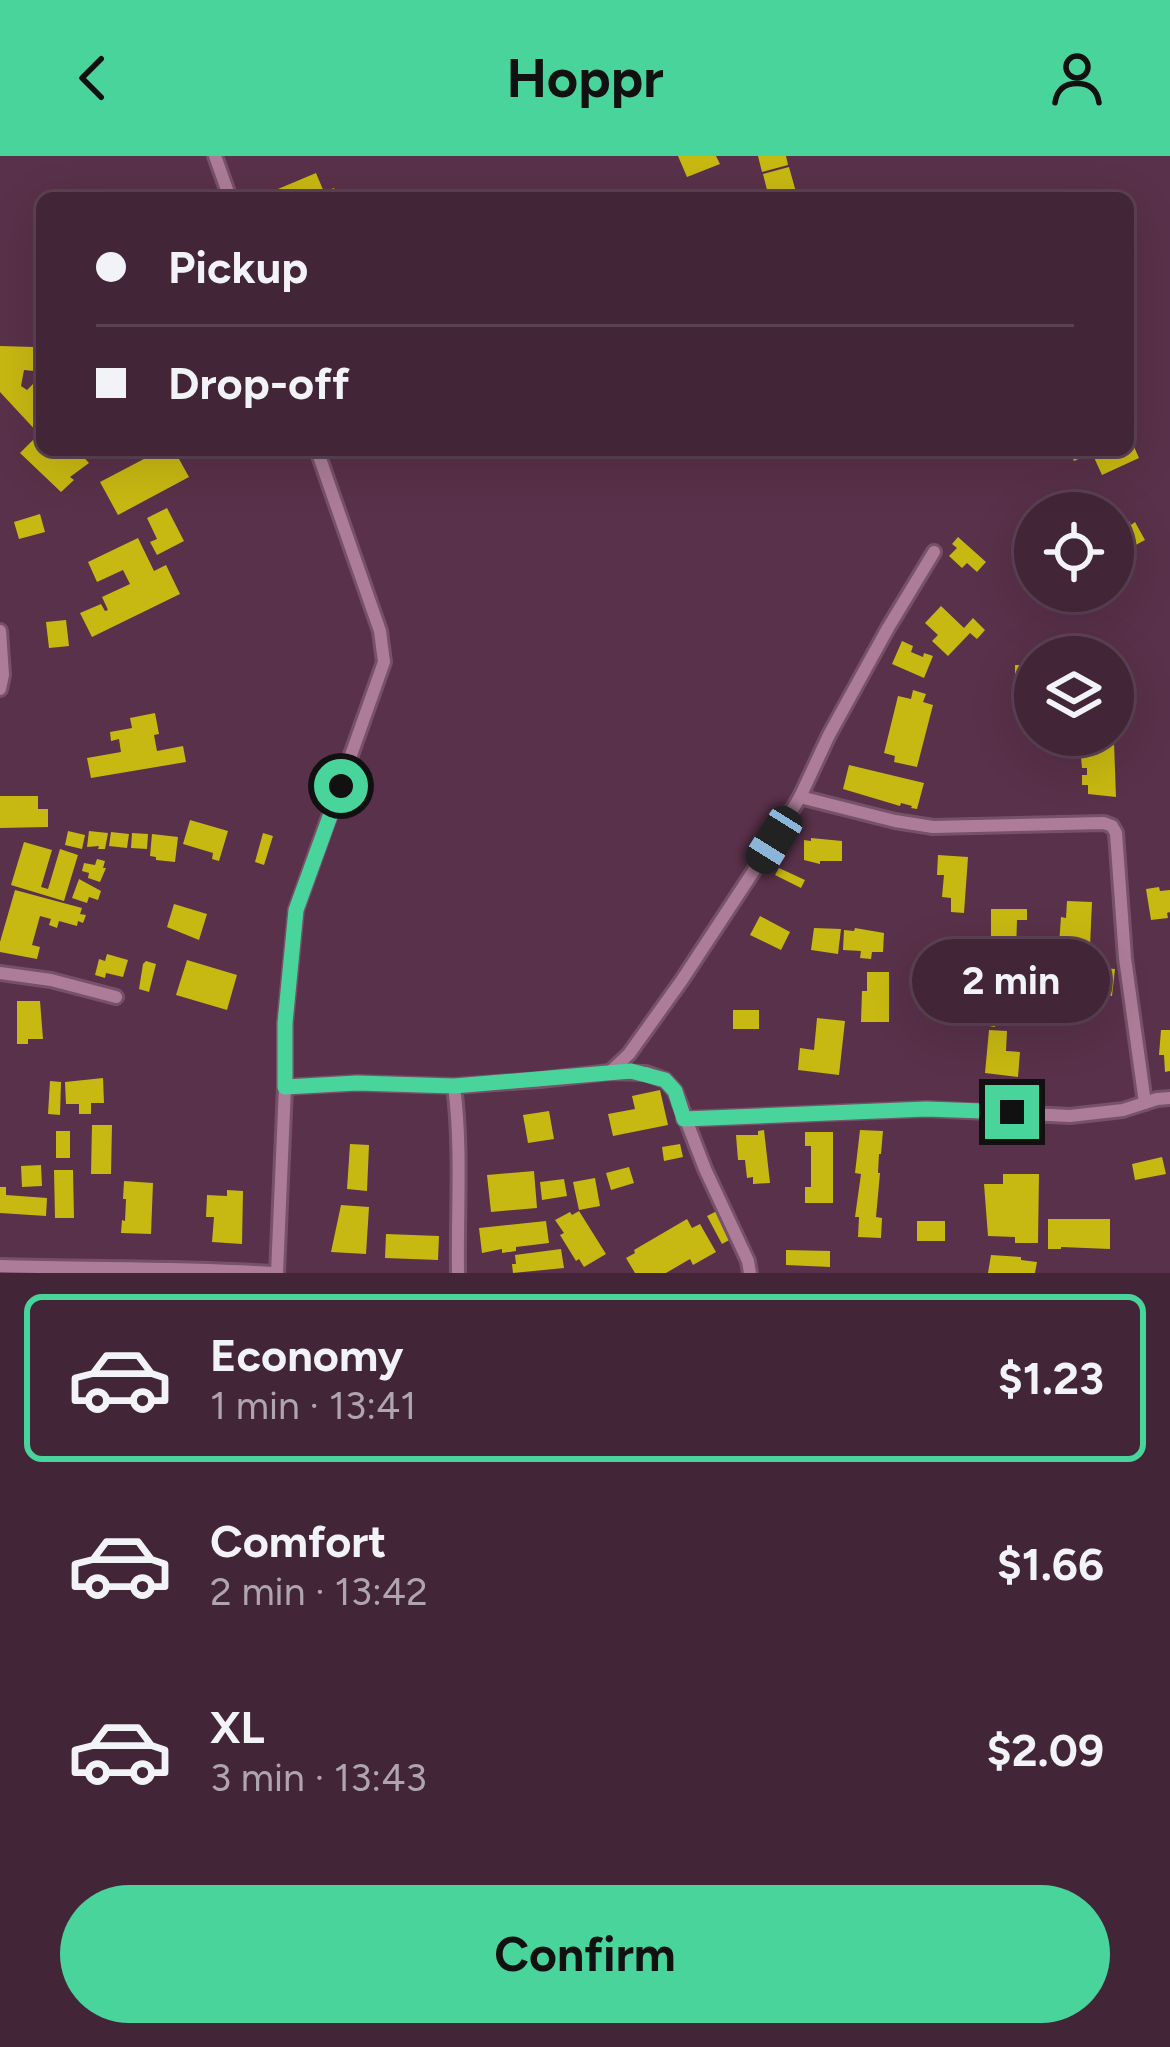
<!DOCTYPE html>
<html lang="en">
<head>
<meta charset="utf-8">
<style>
	body { margin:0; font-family:Figtree,sans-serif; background:#4d3143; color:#f1f3f6; height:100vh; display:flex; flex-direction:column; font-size:45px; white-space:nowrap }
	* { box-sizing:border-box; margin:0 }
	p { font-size:39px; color:#afa5ae }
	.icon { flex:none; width:66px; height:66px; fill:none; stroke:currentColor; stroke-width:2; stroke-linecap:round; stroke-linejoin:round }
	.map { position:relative; height:1117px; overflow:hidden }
	.side { display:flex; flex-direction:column; background:#432538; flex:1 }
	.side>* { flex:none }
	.top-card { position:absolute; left:36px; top:36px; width:1098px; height:264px; border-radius:18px; box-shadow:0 12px 48px #0002,0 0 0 3px #5b4253; display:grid; align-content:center; height:264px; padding:0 60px; background:#432538 }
	.fabs { position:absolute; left:1014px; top:336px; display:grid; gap:24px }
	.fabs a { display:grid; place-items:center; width:120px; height:120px; border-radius:50%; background:#432538; box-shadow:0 12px 48px #0002,0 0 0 3px #5b4253; font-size:60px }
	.end { position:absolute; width:54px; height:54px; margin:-27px; border:15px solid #49d49c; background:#111; box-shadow:0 0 0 6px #111 }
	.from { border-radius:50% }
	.bubble { position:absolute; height:84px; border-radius:42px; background:#432538; box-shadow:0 12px 48px #0002,0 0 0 3px #5b4253; font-size:39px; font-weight:700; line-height:84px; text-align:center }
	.car { position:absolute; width:36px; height:72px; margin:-36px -18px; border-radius:15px; box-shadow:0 0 9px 3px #0007; background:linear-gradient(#222 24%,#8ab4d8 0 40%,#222 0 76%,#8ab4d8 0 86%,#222 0) }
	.top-card b { display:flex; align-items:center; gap:42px; height:114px; font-size:45px }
	.top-card b+b { border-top:3px solid #5b4253 }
	.top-card i { width:30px; height:30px; background:#f1f3f6 }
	ul { padding:21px 0 0; list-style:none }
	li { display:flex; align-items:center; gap:36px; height:168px; margin:0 24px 18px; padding:0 36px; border:6px solid transparent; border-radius:18px }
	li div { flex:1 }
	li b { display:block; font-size:45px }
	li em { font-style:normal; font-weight:700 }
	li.on { border-color:#49d49c }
	li>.icon { width:108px; height:108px; stroke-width:1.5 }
	.button { display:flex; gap:24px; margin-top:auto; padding:24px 60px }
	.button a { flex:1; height:138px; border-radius:72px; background:#49d49c; color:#111; font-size:48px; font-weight:700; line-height:138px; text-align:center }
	header { display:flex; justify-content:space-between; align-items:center; height:156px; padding:0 60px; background:#49d49c; color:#111; font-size:54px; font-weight:700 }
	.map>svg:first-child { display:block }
	.building { fill:#c8b812 }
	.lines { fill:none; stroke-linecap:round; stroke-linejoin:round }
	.street-casing { stroke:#765168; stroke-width:18 }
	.street { stroke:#ac7c98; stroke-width:12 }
	.route { stroke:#49d49c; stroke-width:15 }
</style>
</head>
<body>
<header><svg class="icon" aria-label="back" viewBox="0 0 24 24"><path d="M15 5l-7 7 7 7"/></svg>Hoppr<svg class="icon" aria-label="person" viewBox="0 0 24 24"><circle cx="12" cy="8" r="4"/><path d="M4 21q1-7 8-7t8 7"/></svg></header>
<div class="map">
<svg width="1170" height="1117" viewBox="0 0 1170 1117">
	<rect width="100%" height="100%" fill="#59314a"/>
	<g class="building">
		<polygon points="678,0 716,0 720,8 687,21"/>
		<polygon points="758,0 786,0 788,9 762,16"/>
		<polygon points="789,11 796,36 769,42 763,18"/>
		<polygon points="316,17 324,36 334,32 339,42 282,42 278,33"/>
		<polygon points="0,190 34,191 34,215 24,214 21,230 27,234 33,228 42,237 42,294 77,294 89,307 70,321 74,324 61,336 20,297 39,278 0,236"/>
		<polygon points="1128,277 1139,302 1102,319 1092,297 1074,305 1069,294 1128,294"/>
		<polygon points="161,294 174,294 189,321 118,359 100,326"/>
		<polygon points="167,352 184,385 157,399 150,386 157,383 147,362"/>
		<polygon points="40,358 45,376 19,383 14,366"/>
		<polygon points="1129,365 1131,369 1135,366 1145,384 1119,398 1113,387 1113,382 1117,380 1113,374"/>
		<polygon points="958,381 986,406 977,416 967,407 962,412 949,400 957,392 952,388"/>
		<polygon points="138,382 154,415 166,409 180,438 92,481 80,457 101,448 105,455 108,454 102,441 130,428 123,414 97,426 88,406"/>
		<polygon points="941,450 964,472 973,462 985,474 977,483 970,477 948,500 932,485 938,479 925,467"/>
		<polygon points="66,464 69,490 49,492 46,466"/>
		<polygon points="902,485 913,490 911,496 923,501 924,497 933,500 924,522 892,508"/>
		<polygon points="1015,509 1029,509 1029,512 1035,512 1035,531 1031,531 1031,534 1015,534"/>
		<polygon points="913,534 926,538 923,546 933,549 917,611 894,606 895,600 884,597 898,540 911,543"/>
		<polygon points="155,557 159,578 154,579 157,595 183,590 186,606 91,622 87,602 121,596 119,583 111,585 110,576 132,572 130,562"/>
		<polygon points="1114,586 1116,641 1088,638 1088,629 1082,629 1082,619 1087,619 1087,612 1082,612 1081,601 1088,600 1087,587"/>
		<polygon points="849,609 924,627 917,653 911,652 912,650 901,647 900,650 843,633"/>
		<polygon points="0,640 38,640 38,653 48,653 48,671 0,672"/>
		<polygon points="190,664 228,675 219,705 212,703 213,697 183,688"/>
		<polygon points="68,675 85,679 82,693 65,689"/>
		<polygon points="89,675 108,677 105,693 98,693 99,690 87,691"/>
		<polygon points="111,676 129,678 127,692 109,690"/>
		<polygon points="132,677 148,678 147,693 131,692"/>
		<polygon points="263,677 273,680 264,709 255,706"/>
		<polygon points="152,678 178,681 175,706 156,704 156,701 150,700"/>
		<polygon points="811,682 842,685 842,705 820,705 820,708 804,704 804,684 811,685"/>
		<polygon points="24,686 52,694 41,731 48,733 60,693 78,699 64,745 11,729"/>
		<polygon points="938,699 968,701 964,757 951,756 951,742 942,741 944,719 937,719"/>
		<polygon points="97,703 105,705 103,712 106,712 100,726 88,722 89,717 82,715 84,707 95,709"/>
		<polygon points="779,712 805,724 801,732 775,719"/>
		<polygon points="79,723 101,735 98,744 89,741 87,747 72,742"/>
		<polygon points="1159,731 1160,735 1170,734 1170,756 1167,757 1168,762 1151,764 1146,733"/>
		<polygon points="15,734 82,752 80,758 86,759 83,767 78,765 77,770 59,765 57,772 49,769 51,763 40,760 32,789 40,791 37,803 0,796 0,786"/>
		<polygon points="1067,745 1092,746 1090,791 1059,789 1061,761 1066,762"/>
		<polygon points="174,748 207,758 199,784 167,771"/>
		<polygon points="991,753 1027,753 1027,764 1017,764 1016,795 991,794"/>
		<polygon points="760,760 790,776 781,794 750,779"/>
		<polygon points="814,772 841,773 838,798 811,794"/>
		<polygon points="855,772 884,777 883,796 872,796 871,803 860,802 861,795 843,794 844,774 854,775"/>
		<polygon points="107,798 128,804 123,821 106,817 105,822 95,819 99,803 105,805"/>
		<polygon points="187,804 237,819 227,854 176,839"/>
		<polygon points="146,805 156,808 149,836 139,833 143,808"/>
		<polygon points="1087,811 1115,813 1112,840 1097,838 1099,819 1087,818"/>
		<polygon points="867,816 889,816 889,866 861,866 862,835 867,835"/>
		<polygon points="937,818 979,821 978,844 936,841"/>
		<polygon points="989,822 1010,824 1008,840 988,838"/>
		<polygon points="1022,824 1041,824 1041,840 1022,841"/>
		<polygon points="17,845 40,845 43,883 28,883 28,888 17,888"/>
		<polygon points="984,853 996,854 995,871 978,868 978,858 984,859"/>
		<rect x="733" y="854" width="26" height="19"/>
		<polygon points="817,862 845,865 839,919 798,914 800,892 814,894"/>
		<polygon points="989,874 1007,875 1006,895 1020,896 1018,921 985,917"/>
		<polygon points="1161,874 1170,874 1170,915 1165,916 1164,899 1159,899"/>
		<polygon points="103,922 104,947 91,947 91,958 79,958 79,948 66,948 65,926"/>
		<polygon points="50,925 61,926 60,959 48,958"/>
		<polygon points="660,934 668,969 613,980 608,958 635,953 632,940"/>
		<polygon points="549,955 554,983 528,987 523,959"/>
		<polygon points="92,969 112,969 111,1018 91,1018"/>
		<polygon points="764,974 770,1027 753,1028 753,1021 747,1022 745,1004 738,1004 736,979 758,979 758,975"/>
		<polygon points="860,974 883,975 881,998 879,998 878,1017 880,1017 876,1061 882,1062 881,1082 858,1081 859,1061 855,1061 861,1018 855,1017"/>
		<rect x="56" y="975" width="14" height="27"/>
		<polygon points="805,976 833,976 833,1047 805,1047 805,1031 811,1031 811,990 805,990"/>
		<polygon points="350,988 369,989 367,1035 347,1033"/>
		<polygon points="680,988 683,1001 664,1005 662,991"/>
		<polygon points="1162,1001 1166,1018 1135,1024 1132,1008"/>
		<polygon points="41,1009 42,1030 22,1031 21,1010"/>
		<polygon points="629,1011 634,1027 611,1034 606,1017"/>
		<polygon points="54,1014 73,1014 74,1062 55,1062"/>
		<polygon points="534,1015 537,1052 491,1056 487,1019"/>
		<polygon points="1003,1018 1039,1018 1038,1087 1015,1087 1015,1081 988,1080 984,1028 1003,1028"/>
		<polygon points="595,1022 600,1050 579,1054 573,1026"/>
		<polygon points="564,1023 567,1040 542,1044 540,1026"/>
		<polygon points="124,1025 153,1027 151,1078 121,1077 122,1064 125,1065 126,1043 123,1043"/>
		<polygon points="0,1031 6,1031 6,1039 47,1042 46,1060 0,1057"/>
		<polygon points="227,1034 243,1035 242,1088 212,1086 214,1061 206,1061 207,1039 227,1040"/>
		<polygon points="341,1049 369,1051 366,1098 331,1096"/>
		<polygon points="719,1054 733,1082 722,1088 707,1060"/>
		<polygon points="579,1055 606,1098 584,1111 579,1103 576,1105 560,1079 564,1077 555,1064 570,1056 572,1059"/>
		<polygon points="687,1063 692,1072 700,1068 716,1096 693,1109 690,1103 666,1117 635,1117 626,1102 635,1097 634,1094"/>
		<polygon points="1048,1063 1110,1063 1110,1093 1061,1091 1061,1093 1048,1093"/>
		<polygon points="546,1065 549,1087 516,1091 516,1095 502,1097 502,1093 482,1097 479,1072"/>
		<rect x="917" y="1065" width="28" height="20"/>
		<polygon points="386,1078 439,1080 438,1104 385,1102"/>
		<polygon points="561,1093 564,1112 513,1117 512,1108 516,1108 515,1099"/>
		<polygon points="786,1094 830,1095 830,1111 786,1109"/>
		<polygon points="991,1099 1021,1101 1021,1104 1037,1106 1035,1117 988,1117"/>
	</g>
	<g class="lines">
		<g class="street-casing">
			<g id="street">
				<polyline points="215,0 230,42"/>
				<polyline points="0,475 3,519 0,533"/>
				<polyline points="800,641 895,665 933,671 1104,667 1112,670 1116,677 1125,802 1145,947"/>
				<polyline points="0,817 51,824 116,841"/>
				<polyline points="610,916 629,898 682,824 774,684 800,641 829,579 888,472 934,396"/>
				<polyline points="454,930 540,924 610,916 646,917 665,924 675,935 705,1013 748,1105 750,1117"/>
				<path d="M285 931 357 927 454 930C462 992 457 1055 458 1117"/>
				<polyline points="684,963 926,953 1070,960 1123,954 1157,943 1170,942"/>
				<path d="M0 1110C91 1113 182 1111 273 1117"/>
				<polyline points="277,1117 285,931 285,867 296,754 384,506 380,475 317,294"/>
			</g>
		</g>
		<use href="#street" class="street"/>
	</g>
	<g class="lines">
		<polyline class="route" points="341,630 296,754 285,867 285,931 357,927 454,930 631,915 665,924 675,935 684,963 926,953 1012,956"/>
	</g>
</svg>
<div class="fabs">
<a><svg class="icon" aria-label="locate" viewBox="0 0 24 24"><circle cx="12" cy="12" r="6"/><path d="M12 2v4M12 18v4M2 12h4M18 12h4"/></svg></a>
<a><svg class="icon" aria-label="layers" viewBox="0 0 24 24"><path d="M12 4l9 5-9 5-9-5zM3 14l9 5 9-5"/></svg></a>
</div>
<i class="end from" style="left:341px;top:630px"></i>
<i class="end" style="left:1012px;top:956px"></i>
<div class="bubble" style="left:912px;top:783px;width:198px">2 min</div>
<i class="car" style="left:774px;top:684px;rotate:212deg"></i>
<div class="top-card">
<b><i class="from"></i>Pickup</b>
<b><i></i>Drop-off</b>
</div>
</div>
<section class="side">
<ul>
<li class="on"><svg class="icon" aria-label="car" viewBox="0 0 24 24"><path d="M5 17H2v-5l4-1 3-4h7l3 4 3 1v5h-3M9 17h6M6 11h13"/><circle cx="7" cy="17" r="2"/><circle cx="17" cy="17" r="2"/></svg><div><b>Economy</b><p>1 min · 13:41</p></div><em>$1.23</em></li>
<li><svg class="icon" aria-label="car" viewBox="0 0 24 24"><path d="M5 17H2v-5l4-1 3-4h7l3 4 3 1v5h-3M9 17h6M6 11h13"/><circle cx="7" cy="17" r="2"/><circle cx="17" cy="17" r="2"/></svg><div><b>Comfort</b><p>2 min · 13:42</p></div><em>$1.66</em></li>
<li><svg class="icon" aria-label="car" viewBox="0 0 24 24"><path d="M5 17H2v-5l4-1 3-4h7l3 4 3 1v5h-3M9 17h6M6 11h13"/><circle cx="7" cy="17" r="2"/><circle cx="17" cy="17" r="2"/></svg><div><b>XL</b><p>3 min · 13:43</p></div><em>$2.09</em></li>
</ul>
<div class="button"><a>Confirm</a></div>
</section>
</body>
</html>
